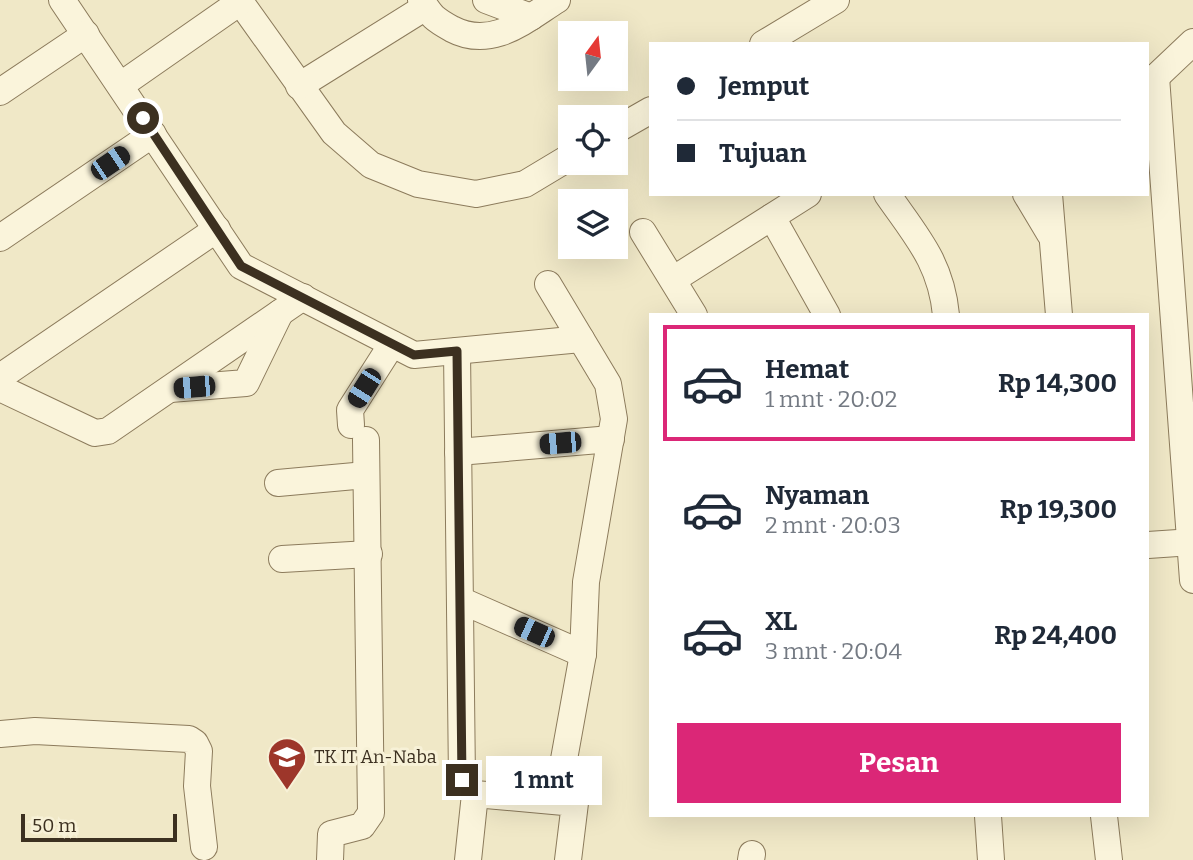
<!DOCTYPE html>
<html lang="id">
<head>
<meta charset="utf-8">
<style>
	body { margin:0; font-family:Bitter,serif; background:#f6f6f7; color:#1f2937; height:100vh; display:flex; flex-direction:column; font-size:26px; white-space:nowrap }
	* { box-sizing:border-box; margin:0 }
	p { font-size:23px; color:#747a83 }
	.icon { flex:none; width:38px; height:38px; fill:none; stroke:currentColor; stroke-width:2; stroke-linecap:round; stroke-linejoin:round }
	.map { position:relative; flex:1; overflow:hidden }
	.drawer { position:absolute; left:649px; top:313px; width:500px; height:504px; display:flex; flex-direction:column; background:#fff; border-radius:0px; box-shadow:0 7px 28px #0002 }
	.drawer>* { flex:none }
	.banner { position:absolute; left:649px; top:42px; width:500px; height:154px; border-radius:0px; box-shadow:0 7px 28px #0002; display:grid; align-content:center; height:154px; padding:0 28px; background:#fff }
	.needle { width:46px; rotate:15deg }
	.tools { position:absolute; left:558px; top:21px; display:grid; gap:14px }
	.tools a { display:grid; place-items:center; width:70px; height:70px; border-radius:0px; background:#fff; box-shadow:0 7px 28px #0002; font-size:35px }
	.scale { position:absolute; left:21px; bottom:18px; width:156px; box-sizing:border-box; padding-left:7px; border:4px solid #3c3020; border-top:0; font-size:19px; line-height:24px; white-space:nowrap; color:#3c3020; -webkit-text-stroke:5px #f7f1d7; paint-order:stroke }
	.end { position:absolute; width:32px; height:32px; margin:-16px; border:9px solid #3c3020; background:#fff; box-shadow:0 0 0 4px #fff }
	.from { border-radius:50% }
	.bubble { position:absolute; height:49px; border-radius:0px; background:#fff; box-shadow:0 7px 28px #0002; font-size:23px; font-weight:700; line-height:49px; text-align:center }
	.car { position:absolute; width:21px; height:42px; margin:-21px -10px; border-radius:9px; box-shadow:0 0 5px 2px #0007; background:linear-gradient(#222 24%,#8ab4d8 0 40%,#222 0 76%,#8ab4d8 0 86%,#222 0) }
	.banner b { display:flex; align-items:center; gap:24px; height:66px; font-size:26px }
	.banner b+b { border-top:2px solid #e0e1e3 }
	.banner i { width:18px; height:18px; background:#1f2937 }
	ul { padding:12px 0 0; list-style:none }
	li { display:flex; align-items:center; gap:21px; height:116px; margin:0 14px 10px; padding:0 14px; border:4px solid transparent; border-radius:0px }
	li div { flex:1 }
	li b { display:block; font-size:26px }
	li em { font-style:normal; font-weight:700 }
	li.selected { border-color:#db2777 }
	li>.icon { width:63px; height:63px; stroke-width:1.5 }
	.action { display:flex; gap:14px; margin-top:auto; padding:14px 28px }
	.action a { flex:1; height:80px; border-radius:0px; background:#db2777; color:#fff; font-size:28px; font-weight:700; line-height:80px; text-align:center }
	.map>svg:first-child { display:block }
	.lines { fill:none; stroke-linecap:round; stroke-linejoin:round }
	.minor-casing { stroke:#8c7b5c; stroke-width:28 }
	.minor { stroke:#faf4db; stroke-width:26 }
	.route { stroke:#3c3020; stroke-width:9 }
	.labels { text-anchor:middle; stroke-width:6; stroke-linejoin:round; paint-order:stroke }
	.poi-label { font-size:18px; fill:#3c3020; stroke:#f7f1d7; text-anchor:start }
</style>
</head>
<body>
<div class="map">
<svg width="1193" height="860" viewBox="0 0 1193 860">
	<rect width="100%" height="100%" fill="#f0e8c7"/>
	<g class="lines">
		<g class="minor-casing">
			<g id="minor">
				<polyline points="62,0 241,266 414,355 581,339"/>
				<polyline points="239,0 334,133 371,165 418,184 476,194 525,184 570,157"/>
				<path d="M421 0C432 17 434 19 452 29 492 50 525 20 557 0"/>
				<polyline points="486,0 531,17"/>
				<polyline points="763,44 836,0"/>
				<polyline points="1156,77 1193,580"/>
				<polyline points="1148,80 1156,77 1193,42"/>
				<polyline points="121,85 240,2"/>
				<polyline points="299,86 424,8"/>
				<polyline points="0,92 86,34"/>
				<polyline points="616,130 651,110"/>
				<path d="M887 194C916 236 941 262 946 315"/>
				<polyline points="1026,194 1050,234"/>
				<polyline points="1049,194 1059,315"/>
				<polyline points="772,217 827,315"/>
				<polyline points="643,232 694,315"/>
				<polyline points="0,238 153,134"/>
				<polyline points="674,279 808,194"/>
				<polyline points="548,284 608,384 614,419 586,582 583,654 559,787"/>
				<polyline points="457,351 462,780"/>
				<polyline points="0,377 217,229"/>
				<polyline points="0,388 95,433 108,431 303,297"/>
				<polyline points="170,389 246,383 280,313"/>
				<polyline points="351,425 350,410 392,344"/>
				<polyline points="458,452 611,439"/>
				<polyline points="278,483 366,475"/>
				<polyline points="1148,545 1193,542"/>
				<polyline points="282,559 369,554"/>
				<polyline points="460,600 583,654"/>
				<polyline points="0,734 35,731 189,739 195,743 199,751 197,786 204,847"/>
				<polyline points="988,816 991,860"/>
				<polyline points="1104,816 1109,860"/>
				<polyline points="330,860 331,834 362,826 371,813 366,440"/>
				<polyline points="468,860 475,794 575,803 568,860"/>
				<polyline points="751,860 752,854"/>
			</g>
		</g>
		<use href="#minor" class="minor"/>
	</g>
	<g class="lines">
		<polyline class="route" points="143,118 241,266 414,355 457,351 462,780"/>
	</g>
	<defs>
		<g id="school-pin" transform="scale(2.0125)"><path d="M0 17L-7.5 6A9.5 9.5 0 1 1 7.5 6Z" fill="#9d362a" stroke="#f7f1d7"/><path d="M0-5L7-2L0 1L-7-2ZM-4 1L0 2.5L4 1V4Q0 6-4 4Z" fill="#fff"/></g>
	</defs>
	<g fill-rule="evenodd">
		<use href="#school-pin" x="287" y="757"/>
	</g>
	<g class="labels">
		<g class="poi-label">
			<text x="314" y="763">TK IT An-Naba</text>
		</g>
	</g>
</svg>
<div class="tools">
<a><svg class="needle" viewBox="-14 -14 28 28"><path d="M0-13l5 13h-10z" fill="#e53935"/><path d="M0 13l5-13h-10z" fill="#747a83"/></svg></a>
<a><svg class="icon" aria-label="locate" viewBox="0 0 24 24"><circle cx="12" cy="12" r="6"/><path d="M12 2v4M12 18v4M2 12h4M18 12h4"/></svg></a>
<a><svg class="icon" aria-label="layers" viewBox="0 0 24 24"><path d="M12 4l9 5-9 5-9-5zM3 14l9 5 9-5"/></svg></a>
</div>
<div class="scale">50 m</div>
<i class="end from" style="left:143px;top:118px"></i>
<i class="end" style="left:462px;top:780px"></i>
<div class="bubble" style="left:486px;top:756px;width:116px">1 mnt</div>
<i class="car" style="left:110px;top:163px;rotate:56deg"></i>
<i class="car" style="left:194px;top:387px;rotate:265deg"></i>
<i class="car" style="left:364px;top:388px;rotate:212deg"></i>
<i class="car" style="left:560px;top:443px;rotate:265deg"></i>
<i class="car" style="left:534px;top:632px;rotate:294deg"></i>
<div class="banner">
<b><i class="from"></i>Jemput</b>
<b><i></i>Tujuan</b>
</div>
<section class="drawer">
<ul>
<li class="selected"><svg class="icon" aria-label="car" viewBox="0 0 24 24"><path d="M5 17H2v-5l4-1 3-4h7l3 4 3 1v5h-3M9 17h6M6 11h13"/><circle cx="7" cy="17" r="2"/><circle cx="17" cy="17" r="2"/></svg><div><b>Hemat</b><p>1 mnt · 20:02</p></div><em>Rp 14,300</em></li>
<li><svg class="icon" aria-label="car" viewBox="0 0 24 24"><path d="M5 17H2v-5l4-1 3-4h7l3 4 3 1v5h-3M9 17h6M6 11h13"/><circle cx="7" cy="17" r="2"/><circle cx="17" cy="17" r="2"/></svg><div><b>Nyaman</b><p>2 mnt · 20:03</p></div><em>Rp 19,300</em></li>
<li><svg class="icon" aria-label="car" viewBox="0 0 24 24"><path d="M5 17H2v-5l4-1 3-4h7l3 4 3 1v5h-3M9 17h6M6 11h13"/><circle cx="7" cy="17" r="2"/><circle cx="17" cy="17" r="2"/></svg><div><b>XL</b><p>3 mnt · 20:04</p></div><em>Rp 24,400</em></li>
</ul>
<div class="action"><a>Pesan</a></div>
</section>
</div>
</body>
</html>
